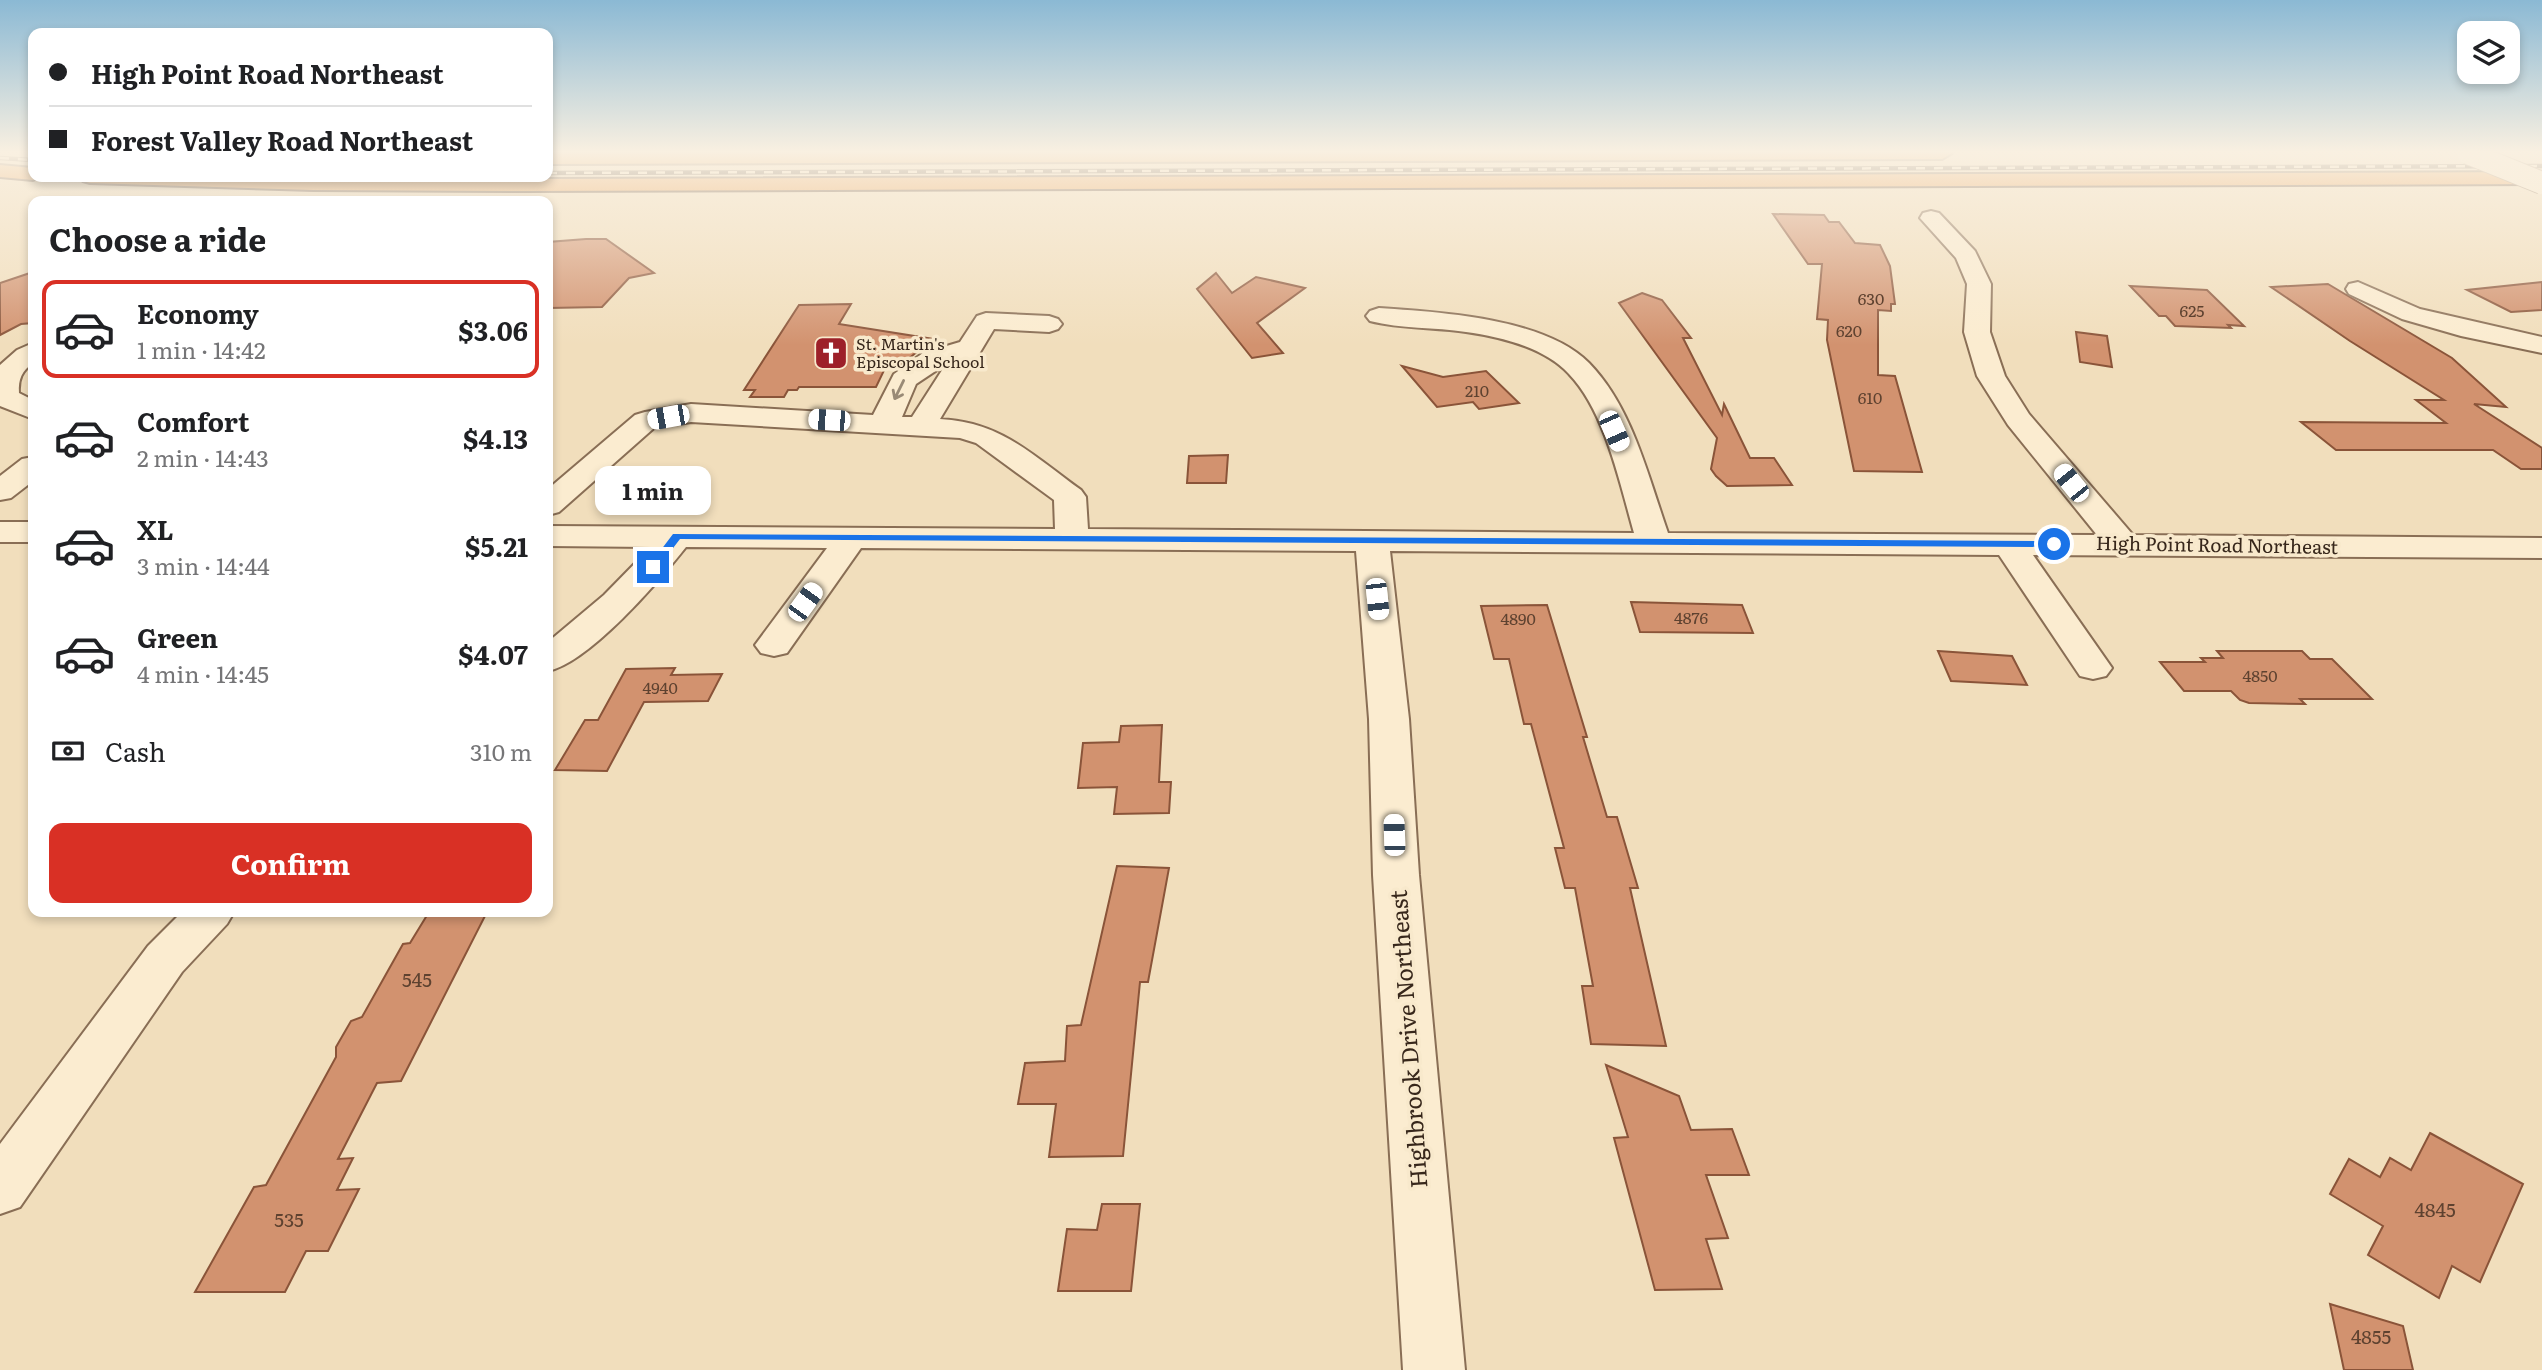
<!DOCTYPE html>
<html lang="en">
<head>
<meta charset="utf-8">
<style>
	body { margin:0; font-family:Literata,serif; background:#f2f2f2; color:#202124; height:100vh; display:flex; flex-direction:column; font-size:26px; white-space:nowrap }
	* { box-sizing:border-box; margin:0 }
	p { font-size:23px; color:#757577 }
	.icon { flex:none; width:38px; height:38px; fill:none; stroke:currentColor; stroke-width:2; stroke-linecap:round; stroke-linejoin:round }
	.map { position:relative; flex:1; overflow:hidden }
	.drawer { position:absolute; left:28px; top:196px; width:525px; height:721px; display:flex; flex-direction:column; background:#fff; border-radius:14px; box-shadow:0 4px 10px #0003 }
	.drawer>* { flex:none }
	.hud { position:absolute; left:28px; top:28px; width:525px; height:154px; border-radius:14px; box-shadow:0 4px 10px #0003; display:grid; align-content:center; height:154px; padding:0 21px; background:#fff }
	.fabs { position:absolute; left:2457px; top:21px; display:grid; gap:14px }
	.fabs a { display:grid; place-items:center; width:63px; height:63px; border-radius:14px; background:#fff; box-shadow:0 4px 10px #0003; font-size:35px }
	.end { position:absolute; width:32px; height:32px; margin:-16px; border:9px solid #1a73e8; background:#fff; box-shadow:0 0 0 4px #fff }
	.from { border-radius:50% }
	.bubble { position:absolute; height:49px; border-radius:14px; background:#fff; box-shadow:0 4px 10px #0003; font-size:23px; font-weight:700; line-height:49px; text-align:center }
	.car { position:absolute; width:21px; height:42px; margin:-21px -10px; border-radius:9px; box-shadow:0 0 5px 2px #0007; background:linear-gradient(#fff 24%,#345 0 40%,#fff 0 76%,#345 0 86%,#fff 0) }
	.hud b { display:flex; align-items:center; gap:24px; height:66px; font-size:26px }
	.hud b+b { border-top:2px solid #e0e0e0 }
	.hud i { width:18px; height:18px; background:#202124 }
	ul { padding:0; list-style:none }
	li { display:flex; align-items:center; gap:21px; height:98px; margin:0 14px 10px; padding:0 7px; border:4px solid transparent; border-radius:14px }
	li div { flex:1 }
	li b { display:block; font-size:26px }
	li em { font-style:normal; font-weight:700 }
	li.on { border-color:#d93025 }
	li>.icon { width:63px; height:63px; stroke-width:1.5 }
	h2 { padding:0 21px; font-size:32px; line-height:84px }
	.pay { display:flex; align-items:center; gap:18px; height:77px; padding:0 21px; font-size:26px }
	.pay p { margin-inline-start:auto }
	.action { display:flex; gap:14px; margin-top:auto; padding:14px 21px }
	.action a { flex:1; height:80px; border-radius:14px; background:#d93025; color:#fff; font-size:28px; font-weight:700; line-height:80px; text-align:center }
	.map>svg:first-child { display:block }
	.building { fill:#d2926f; stroke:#8a5439; stroke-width:2 }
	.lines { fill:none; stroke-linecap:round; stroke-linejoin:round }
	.minor-casing { stroke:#896e55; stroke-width:4 }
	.highway-casing { stroke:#563c2a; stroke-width:4 }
	.minor { fill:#fbecd0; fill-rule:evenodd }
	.highway { fill:#e89745; fill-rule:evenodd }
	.rail-casing { stroke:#37271b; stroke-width:4.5 }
	.rail { stroke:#f8e9cc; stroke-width:2.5; stroke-dasharray:9; stroke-linecap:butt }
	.minor-bridge-casing { stroke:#896e55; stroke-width:24; stroke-linecap:butt }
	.minor-bridge { stroke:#fbecd0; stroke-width:22 }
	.oneway { stroke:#998a76 }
	.route { fill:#1a73e8 }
	.labels { text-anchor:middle; stroke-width:7; stroke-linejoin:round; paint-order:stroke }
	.number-label { font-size:16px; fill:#5e4230 }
	.far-poi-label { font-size:16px; fill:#37271b; stroke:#f8e9cc; text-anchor:start }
	.street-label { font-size:19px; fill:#37271b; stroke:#f8e9cc }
	.near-number-label { font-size:19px; fill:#5e4230 }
	.near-street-label { font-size:23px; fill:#37271b; stroke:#f8e9cc }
</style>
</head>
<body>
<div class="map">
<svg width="2542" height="1370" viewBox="0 0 2542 1370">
	<rect width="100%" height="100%" fill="#f1debc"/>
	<g class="building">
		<polygon points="1773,214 1824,215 1829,222 1839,222 1855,243 1880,245 1890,266 1895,304 1891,304 1891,311 1878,310 1878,375 1895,376 1922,472 1854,471 1827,340 1828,320 1817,319 1822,264 1808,264"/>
		<polygon points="586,239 606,239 654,273 629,278 602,307 548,308 548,242"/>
		<polygon points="33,272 33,323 21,324 0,335 0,283"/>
		<polygon points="1216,273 1232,293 1256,277 1305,288 1257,323 1283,353 1252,358 1197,289"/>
		<polygon points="2542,282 2542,310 2511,312 2467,290"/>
		<polygon points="2328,284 2452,358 2506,407 2474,404 2542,448 2542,469 2521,469 2493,450 2336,450 2301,422 2446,423 2416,400 2444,400 2350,341 2271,287"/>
		<polygon points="2130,286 2207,290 2244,326 2228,325 2231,328 2175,326 2166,316 2159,316"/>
		<polygon points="1642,293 1662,300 1691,338 1683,338 1722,415 1724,404 1750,458 1774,458 1792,485 1727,486 1716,476 1711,469 1717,438 1619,303"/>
		<polygon points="851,304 839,324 933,339 902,364 888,362 876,387 799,387 797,390 788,390 784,397 750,397 755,390 744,390 799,305"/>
		<polygon points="2076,332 2107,336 2112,367 2080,362"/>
		<polygon points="1402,366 1443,377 1486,371 1519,403 1479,409 1473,402 1437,407"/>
		<polygon points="1228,455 1226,483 1187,483 1189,456"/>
		<polygon points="1631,602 1742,605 1753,633 1640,632"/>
		<polygon points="1547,605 1587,737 1583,737 1607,817 1617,817 1638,888 1630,888 1666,1046 1591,1044 1582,986 1593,986 1575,888 1565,888 1555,848 1564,848 1531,724 1524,724 1509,659 1494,659 1481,606"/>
		<polygon points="1938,651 2012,656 2027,685 1951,681"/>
		<polygon points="2217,651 2302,651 2310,659 2332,659 2372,699 2300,699 2305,704 2249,703 2240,700 2231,691 2184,691 2160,662 2205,662 2201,658 2223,658"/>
		<polygon points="675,668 671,675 722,674 708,701 644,702 607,771 555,770 585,720 598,720 626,669"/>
		<polygon points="1162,725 1159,782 1171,782 1169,813 1114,814 1117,787 1078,788 1083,743 1119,742 1121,726"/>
		<polygon points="1117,866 1169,868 1148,982 1140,982 1123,1156 1049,1157 1056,1104 1018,1104 1025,1063 1065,1061 1067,1026 1081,1025"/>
		<polygon points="429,912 487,912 401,1081 377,1083 338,1159 353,1158 337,1190 359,1189 328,1251 306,1251 285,1292 195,1292 254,1187 266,1185 336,1057 336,1047 351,1021 362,1017 403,944 410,943"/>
		<polygon points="1606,1065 1679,1096 1691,1130 1732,1129 1749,1175 1706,1175 1728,1238 1706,1239 1722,1289 1655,1290 1614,1138 1628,1137"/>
		<polygon points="2430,1133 2523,1184 2480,1282 2452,1266 2439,1298 2368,1255 2383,1226 2330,1194 2349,1159 2380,1177 2390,1158 2411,1170"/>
		<polygon points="1102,1204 1140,1204 1131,1291 1058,1291 1067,1229 1097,1230"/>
		<polygon points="2330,1304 2403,1326 2413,1370 2344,1370"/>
	</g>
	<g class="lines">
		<g class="minor-casing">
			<g id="minor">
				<path d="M1931 211 1939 213 1975 251 1991 284 1990 332 2005 376 2029 414 2133 535 2542 538V558L2033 555 2112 668 2106 676 2093 679 2080 676 1999 555 1390 551 1409 719 1419 875 1465 1370H1403L1373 875 1369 719 1356 551 861 548 787 653 774 656 761 653 755 645 827 548 686 547C659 581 590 662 548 671V642L604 595 651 547 548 546V526L1055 529 1054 500 976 443 960 438 691 422 654 428 559 512 548 515V489L635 415 645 412 691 404 873 415 894 374 923 353 960 342 977 316 986 313 1049 316 1058 319 1062 324 1058 329 1049 332 994 329 940 419C1002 422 1033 456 1081 490L1086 497 1088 529 1634 533C1620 484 1605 411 1569 374 1544 347 1501 337 1466 332 1435 327 1401 329 1370 321L1366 316 1370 311 1379 308C1439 312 1545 318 1589 363 1632 407 1648 476 1668 533L2097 535 2008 425 1977 376 1964 332 1967 284 1956 258 1920 218 1923 213ZM946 364 912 417H902L916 384Z"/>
				<polygon points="2358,282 2420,309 2542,337 2542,353 2461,336 2402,319 2349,294 2346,289 2349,284"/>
				<path d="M33 343V363C22 371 18 379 19 393L33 400V419L0 406V365L17 350Z"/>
				<polygon points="33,457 33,481 11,498 0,500 0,476 22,459"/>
				<rect x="0" y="522" width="33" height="20"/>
				<polygon points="182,912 234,912 227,924 182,972 20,1207 0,1214 0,1144 148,946"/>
			</g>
		</g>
		<g class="highway-casing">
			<g id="highway">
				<polygon points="548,153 1952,153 1942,159 548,164"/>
				<polygon points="0,165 33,168 33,177 41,177 33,180 0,177"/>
				<polygon points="2542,172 2542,184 525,191 313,190 90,183 83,181 80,177 525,179"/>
			</g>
		</g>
		<use href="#minor" class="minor"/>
		<use href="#highway" class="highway"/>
		<g class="rail-casing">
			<g id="rail">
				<polyline points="0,158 33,160"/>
				<polyline points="548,173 2542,166"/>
			</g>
		</g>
		<use href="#rail" class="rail"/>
		<g class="minor-bridge-casing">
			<polyline id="minor-bridge" points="2468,153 2542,183"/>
		</g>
		<use href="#minor-bridge" class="minor-bridge"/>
	</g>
	<defs><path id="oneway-shaft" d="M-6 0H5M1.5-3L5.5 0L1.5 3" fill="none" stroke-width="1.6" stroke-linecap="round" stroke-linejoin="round" transform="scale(1.75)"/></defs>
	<use class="oneway" href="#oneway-shaft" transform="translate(899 390) rotate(116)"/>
	<linearGradient id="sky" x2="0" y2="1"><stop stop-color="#8bb9d4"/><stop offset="0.44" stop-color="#f9f0e1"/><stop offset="1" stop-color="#f9f0e1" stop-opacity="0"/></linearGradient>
	<rect width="2542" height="345" fill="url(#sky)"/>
	<polygon class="route" points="673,534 2054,541 2059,544 2054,547 680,539 657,569 650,569 648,567"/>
	<defs>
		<g id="church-square" transform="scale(1.75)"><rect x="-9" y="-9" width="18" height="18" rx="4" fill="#9d2029" stroke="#f8e9cc"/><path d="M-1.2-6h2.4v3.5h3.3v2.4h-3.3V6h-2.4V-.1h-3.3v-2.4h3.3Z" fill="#fff"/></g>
	</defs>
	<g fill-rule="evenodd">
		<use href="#church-square" x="831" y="353"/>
	</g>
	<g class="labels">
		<g class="number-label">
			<text x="1871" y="305">630</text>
			<text x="2192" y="317">625</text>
			<text x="1849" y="337">620</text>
			<text x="1477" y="397">210</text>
			<text x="1870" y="404">610</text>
			<text x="1691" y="624">4876</text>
			<text x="1518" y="625">4890</text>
			<text x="2260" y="682">4850</text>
			<text x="660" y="694">4940</text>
		</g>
		<g class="far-poi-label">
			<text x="856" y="350">St. Martin's<tspan x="856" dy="18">Episcopal School</tspan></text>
		</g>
		<g class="street-label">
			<text transform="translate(2217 545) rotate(1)" y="7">High Point Road Northeast</text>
		</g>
		<g class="near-number-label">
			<text x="417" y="987">545</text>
			<text x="2435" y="1217">4845</text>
			<text x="289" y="1227">535</text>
			<text x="2371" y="1344">4855</text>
		</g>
		<g class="near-street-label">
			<text transform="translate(1409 1039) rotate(-94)" y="8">Highbrook Drive Northeast</text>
		</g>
	</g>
</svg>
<div class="fabs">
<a><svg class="icon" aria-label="layers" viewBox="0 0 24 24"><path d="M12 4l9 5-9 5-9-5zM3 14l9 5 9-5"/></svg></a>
</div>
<i class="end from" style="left:2054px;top:544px"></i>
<i class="end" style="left:653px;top:567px"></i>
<div class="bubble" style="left:595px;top:466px;width:116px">1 min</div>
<i class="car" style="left:668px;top:417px;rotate:260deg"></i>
<i class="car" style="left:829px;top:420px;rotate:273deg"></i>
<i class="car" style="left:1614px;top:431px;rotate:156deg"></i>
<i class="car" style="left:2071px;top:483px;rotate:321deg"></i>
<i class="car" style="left:1377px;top:599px;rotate:174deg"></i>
<i class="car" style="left:805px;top:602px;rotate:36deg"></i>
<i class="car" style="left:1394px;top:835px;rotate:358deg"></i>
<div class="hud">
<b><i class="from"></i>High Point Road Northeast</b>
<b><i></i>Forest Valley Road Northeast</b>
</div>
<section class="drawer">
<h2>Choose a ride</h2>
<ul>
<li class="on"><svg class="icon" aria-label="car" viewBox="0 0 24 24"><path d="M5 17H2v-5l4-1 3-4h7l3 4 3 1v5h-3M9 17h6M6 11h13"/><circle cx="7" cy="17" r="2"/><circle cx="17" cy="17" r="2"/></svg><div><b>Economy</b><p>1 min · 14:42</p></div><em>$3.06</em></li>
<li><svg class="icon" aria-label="car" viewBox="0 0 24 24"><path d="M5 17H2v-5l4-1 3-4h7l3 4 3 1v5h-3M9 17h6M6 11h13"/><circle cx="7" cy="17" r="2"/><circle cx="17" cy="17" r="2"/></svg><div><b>Comfort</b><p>2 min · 14:43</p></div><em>$4.13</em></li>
<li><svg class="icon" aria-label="car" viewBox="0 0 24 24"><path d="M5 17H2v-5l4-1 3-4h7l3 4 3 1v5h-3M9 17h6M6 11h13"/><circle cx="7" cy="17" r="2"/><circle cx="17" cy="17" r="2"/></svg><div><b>XL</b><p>3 min · 14:44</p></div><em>$5.21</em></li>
<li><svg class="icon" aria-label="car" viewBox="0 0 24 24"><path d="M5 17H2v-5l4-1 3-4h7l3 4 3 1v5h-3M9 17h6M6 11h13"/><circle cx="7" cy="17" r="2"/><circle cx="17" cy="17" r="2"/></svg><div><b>Green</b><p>4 min · 14:45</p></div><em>$4.07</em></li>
</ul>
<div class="pay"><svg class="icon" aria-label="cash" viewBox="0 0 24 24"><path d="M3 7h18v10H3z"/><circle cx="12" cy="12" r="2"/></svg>Cash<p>310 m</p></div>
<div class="action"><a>Confirm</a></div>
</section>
</div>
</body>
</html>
